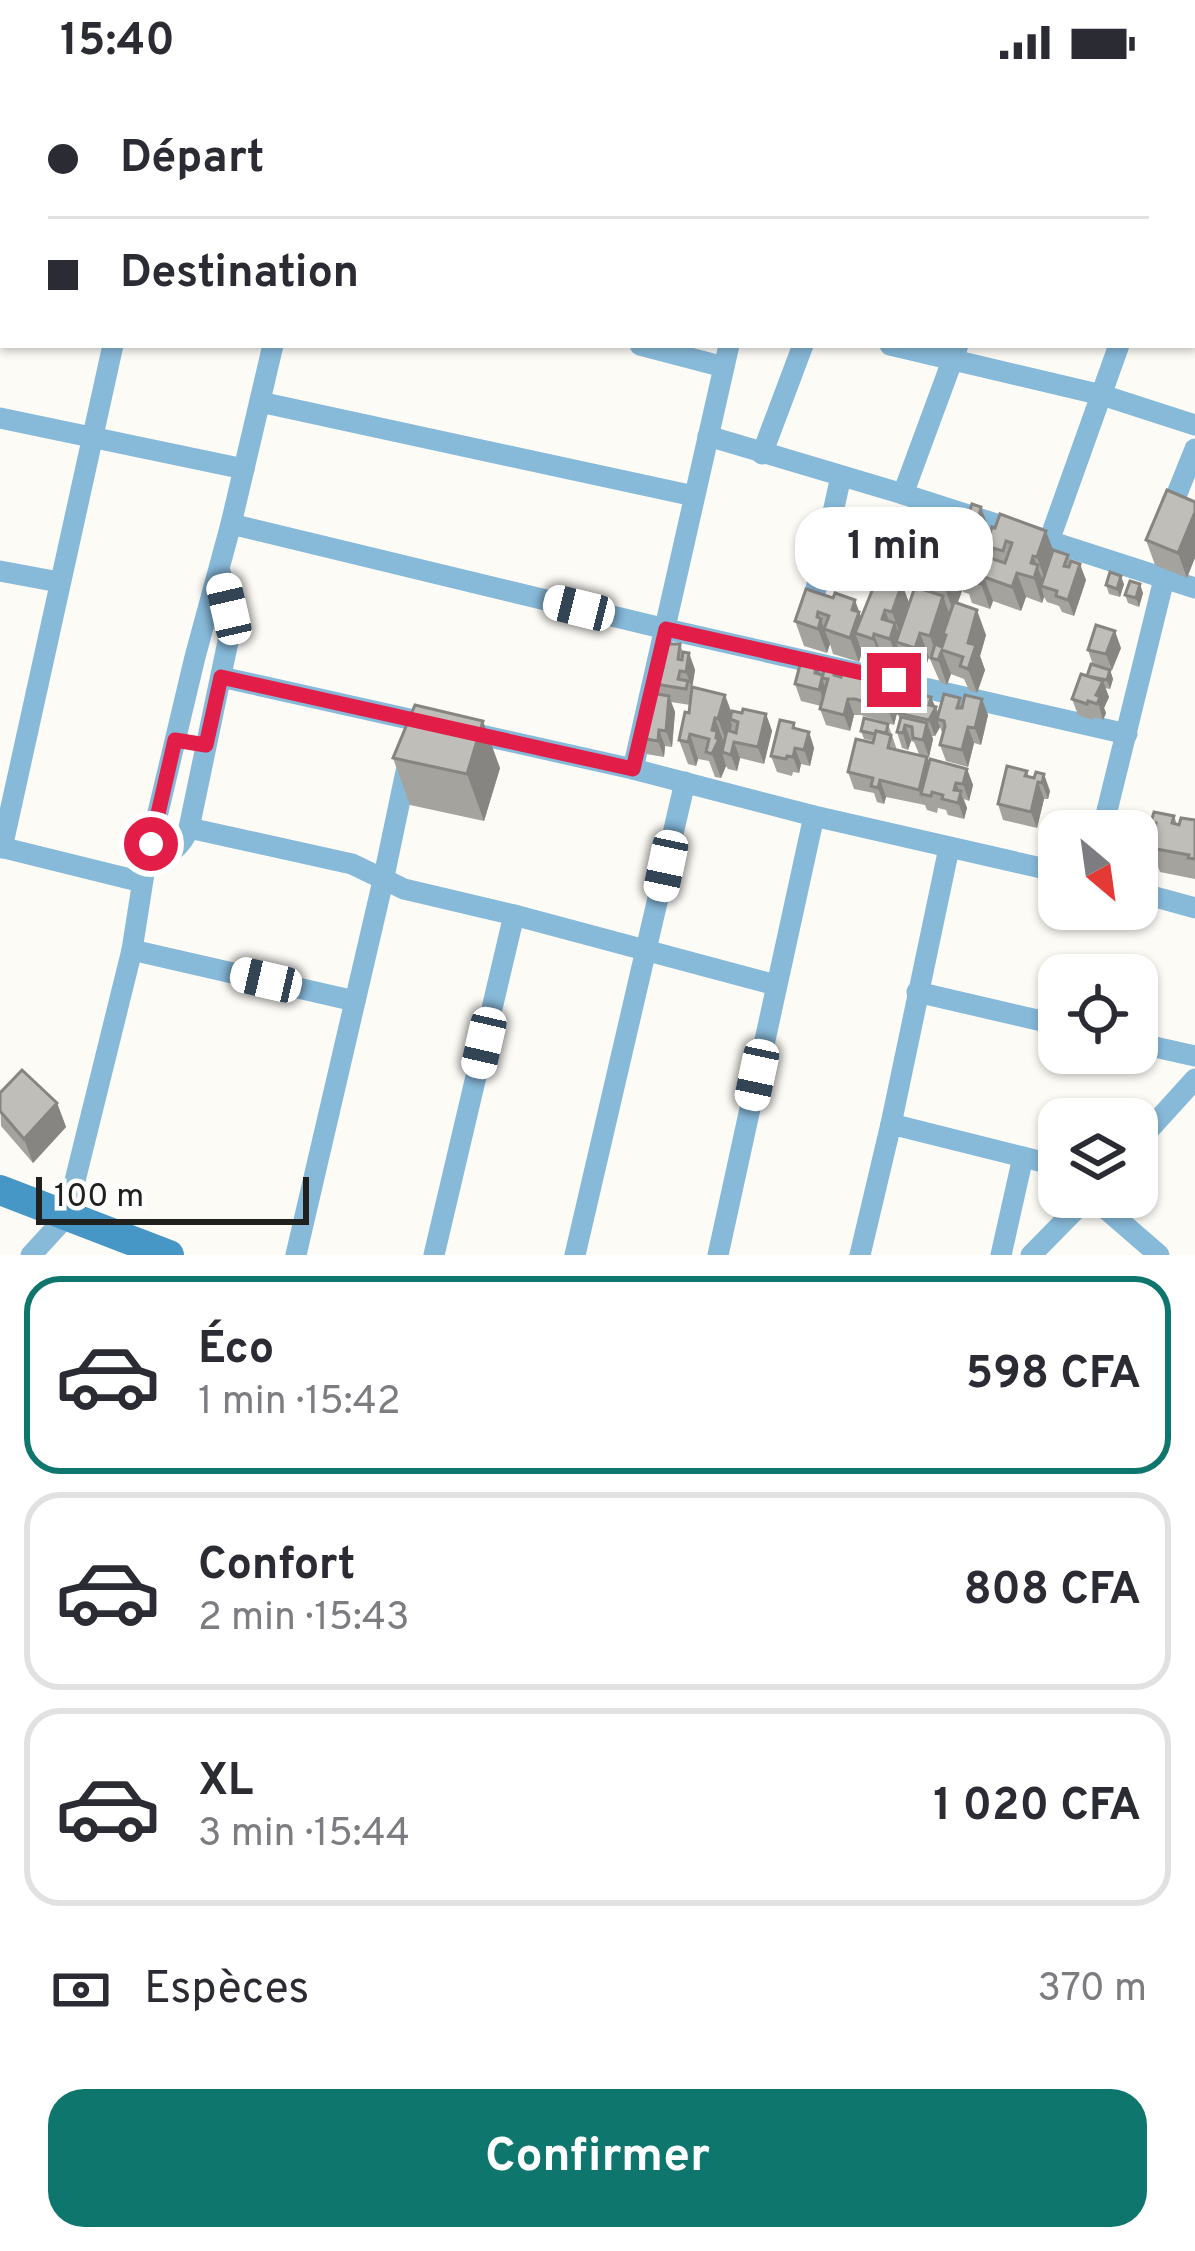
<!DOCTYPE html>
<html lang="fr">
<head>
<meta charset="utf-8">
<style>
	body { margin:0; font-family:Overpass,sans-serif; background:#f2f2f3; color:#2b2b33; height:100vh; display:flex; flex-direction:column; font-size:45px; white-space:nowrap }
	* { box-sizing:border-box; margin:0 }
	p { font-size:39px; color:#7c7c81 }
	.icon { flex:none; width:66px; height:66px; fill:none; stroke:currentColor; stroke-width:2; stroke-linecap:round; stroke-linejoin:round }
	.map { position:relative; height:1171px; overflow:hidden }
	.panel { display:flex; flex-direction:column; background:#fff; flex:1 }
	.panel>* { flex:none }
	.hud { position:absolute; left:0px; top:0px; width:1197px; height:264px; box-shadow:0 3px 9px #0004; display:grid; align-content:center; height:264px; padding:0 48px; background:#fff }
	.needle { width:78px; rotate:151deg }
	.controls { position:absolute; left:1038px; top:726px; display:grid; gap:24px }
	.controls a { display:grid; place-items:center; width:120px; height:120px; border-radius:24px; background:#fff; box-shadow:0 3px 9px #0004; font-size:60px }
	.scale { position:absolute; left:36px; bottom:30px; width:273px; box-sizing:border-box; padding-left:12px; border:6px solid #20201e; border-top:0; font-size:33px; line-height:42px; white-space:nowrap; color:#20201e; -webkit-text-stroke:9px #fff; paint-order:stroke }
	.end { position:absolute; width:54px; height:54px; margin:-27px; border:15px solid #e11d48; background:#fff; box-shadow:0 0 0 6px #fff }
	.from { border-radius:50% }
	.bubble { position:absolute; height:84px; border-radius:36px; background:#fff; box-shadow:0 3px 9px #0004; font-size:39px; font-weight:700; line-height:84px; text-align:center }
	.car { position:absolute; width:36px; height:72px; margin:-36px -18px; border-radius:15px; box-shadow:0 0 9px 3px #0007; background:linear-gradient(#fff 24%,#345 0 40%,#fff 0 76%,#345 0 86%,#fff 0) }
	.hud b { display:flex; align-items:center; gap:42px; height:114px; font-size:45px }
	.hud b+b { border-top:3px solid #e1e1e2 }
	.hud i { width:30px; height:30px; background:#2b2b33 }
	ul { padding:21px 0 0; list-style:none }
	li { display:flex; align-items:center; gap:36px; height:198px; margin:0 24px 18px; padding:0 24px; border:6px solid #e1e1e2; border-radius:36px }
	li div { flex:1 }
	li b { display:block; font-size:45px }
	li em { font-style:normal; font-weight:700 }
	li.active { border-color:#0f766e }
	li>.icon { width:108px; height:108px; stroke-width:1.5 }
	.pay { display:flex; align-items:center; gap:30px; height:132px; padding:0 48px; font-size:45px }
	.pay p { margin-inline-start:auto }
	.primary-button { display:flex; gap:24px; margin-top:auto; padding:24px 48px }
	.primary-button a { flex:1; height:138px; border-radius:36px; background:#0f766e; color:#fff; font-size:48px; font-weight:700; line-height:138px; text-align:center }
	.status { display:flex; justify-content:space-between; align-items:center; height:84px; padding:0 60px; background:#fff; direction:ltr }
	.status svg { height:33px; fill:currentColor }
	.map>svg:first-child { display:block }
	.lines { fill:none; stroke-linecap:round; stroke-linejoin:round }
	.minor { stroke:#87b9d9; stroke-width:21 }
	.secondary { stroke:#4797c6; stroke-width:30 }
	.wall { fill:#a4a39e }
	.shaded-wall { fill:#868581 }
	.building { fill:#bfbeb8; stroke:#868581; stroke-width:3; fill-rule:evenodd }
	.route { stroke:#e11d48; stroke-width:15 }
</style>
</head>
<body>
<div class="status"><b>15:40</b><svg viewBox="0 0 49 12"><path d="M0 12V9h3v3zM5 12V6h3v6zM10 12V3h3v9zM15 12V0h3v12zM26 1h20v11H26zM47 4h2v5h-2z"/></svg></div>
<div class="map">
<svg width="1195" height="1171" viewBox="0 0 1195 1171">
	<rect width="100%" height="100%" fill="#fdfbf6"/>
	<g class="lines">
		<g class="minor">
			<polyline points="254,0 269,3"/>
			<polyline points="923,0 935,3"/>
			<polyline points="333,3 334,0"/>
			<polyline points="508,3 509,0"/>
			<polyline points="648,3 648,0"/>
			<polyline points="793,3 793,0"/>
			<polyline points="901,3 903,0"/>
			<polyline points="1194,70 1195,66"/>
			<polyline points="0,158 3,144"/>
			<polyline points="0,178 3,178"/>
			<polyline points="1194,200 1195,201"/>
			<polyline points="640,261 724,283"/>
			<polyline points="890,261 1102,311 1195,341"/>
			<polyline points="260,318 694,412"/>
			<polyline points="0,334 244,385"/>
			<polyline points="708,352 903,410 1195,504"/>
			<polyline points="762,370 803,261"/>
			<polyline points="903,410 958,261"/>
			<polyline points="1166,437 1195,365"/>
			<polyline points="231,440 666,545 1127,650"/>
			<polyline points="1049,457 1119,261"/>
			<polyline points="0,487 59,498"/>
			<polyline points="810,532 841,392"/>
			<polyline points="221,593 633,685 814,732 1059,788"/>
			<polyline points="633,685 729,261"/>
			<polyline points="189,744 352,780 404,805 514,831 776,901"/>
			<polyline points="1102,747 1164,495"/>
			<polyline points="0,763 142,798"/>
			<polyline points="2,764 113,261"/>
			<path d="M145 783C164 773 181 766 189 744L230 548 229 525 221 490"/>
			<polyline points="1137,808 1195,824"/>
			<polyline points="132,866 355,917"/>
			<polyline points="917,908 1059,941"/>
			<polyline points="1137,959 1195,972"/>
			<polyline points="891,1040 1059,1082"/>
			<polyline points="1137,1059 1195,995"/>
			<polyline points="1092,1113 1159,1171"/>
			<polyline points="31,1171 66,1133 132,866 145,783 195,573 231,440 273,261"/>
			<polyline points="296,1171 383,797 408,678"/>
			<polyline points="434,1171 514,831"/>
			<polyline points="575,1171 685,698"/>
			<polyline points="718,1171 814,732"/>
			<polyline points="860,1171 891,1040 949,764"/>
			<polyline points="1001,1171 1023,1073"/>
			<polyline points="1031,1171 1088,1113"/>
		</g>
		<polyline class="secondary" points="0,1106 169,1171"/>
	</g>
	<g class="wall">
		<polygon points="1167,406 1187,494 1155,481 1146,456"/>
		<polygon points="981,423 990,448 1068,471 1071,478 1086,496 1074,532 1062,528 1059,522 1047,518 1044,513 1042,519 1026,513 1021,527 993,517 990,525 972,519 969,510 963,508 957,495 962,507 957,520 986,551 980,572 985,586 977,609 969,606 964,595 951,590 947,601 940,598 929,573 924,588 905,582 901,572 899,579 883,574 882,579 864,574 862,568 859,578 833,570 830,560 827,569 804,562 795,537 806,505 862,533 902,500 909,519 915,504 907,484 960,449 961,453"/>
		<polygon points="836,466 885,467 877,490 842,482"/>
		<polygon points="1124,500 1120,513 1109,510 1106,501"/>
		<polygon points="1143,509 1139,523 1128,519 1125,511"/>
		<polygon points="680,560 683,569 689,569 695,586 692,603 731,629 766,630 772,647 764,680 740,674 737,687 728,685 726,682 721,694 715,693 709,677 698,675 696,682 688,680 679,656 689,629 690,621 671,618 675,628 672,663 665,662 664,673 646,670 640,654 649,620 659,610 655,600 662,583 660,576"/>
		<polygon points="1121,564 1112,586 1105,585 1110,586 1113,595 1110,605 1105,604 1109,613 1104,624 1106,629 1103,636 1094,633 1093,636 1078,631 1072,615 1093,581 1088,566"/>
		<polygon points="816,580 820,590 823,591 836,582 840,593 874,593 876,600 899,621 894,641 861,631 854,631 850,647 826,641 820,625 821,622 801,617 795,600"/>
		<polygon points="960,614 962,621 982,615 988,631 981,661 974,659 968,683 946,677 940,661 943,651 940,643 935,652 932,652 933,655 929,673 919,670 914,658 911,657 908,666 902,664 897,648 900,635 897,629 934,623 936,623 939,630"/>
		<polygon points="794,639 796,645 809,648 814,664 810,682 801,680 799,689 793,688 792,692 777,688 771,672"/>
		<polygon points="888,640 897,666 927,673 929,678 967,685 973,701 969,717 964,715 967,724 964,735 948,731 946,726 938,724 937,729 927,726 925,721 886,713 884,720 877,718 874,709 854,705 848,688 873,657 864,655 861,647"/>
		<polygon points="393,674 500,684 484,737 410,721"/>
		<polygon points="1027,687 1029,693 1034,694 1036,688 1050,707 1048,715 1044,715 1037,744 1003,736 998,720"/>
		<polygon points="1174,732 1177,740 1195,736 1195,795 1160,788 1151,764 1155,748 1151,738"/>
		<polygon points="0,1009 57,1019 66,1043 33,1079 1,1042"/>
	</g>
	<g class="shaded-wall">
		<polygon points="981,423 990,448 985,471 976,447"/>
		<polygon points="1195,428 1195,474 1187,494 1178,469"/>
		<polygon points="1046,447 1055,471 1046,498 1037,473"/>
		<polygon points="960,449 968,474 956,484 952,472"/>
		<polygon points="879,451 885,467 877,490 871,474"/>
		<polygon points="938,468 947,492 933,482"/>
		<polygon points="1033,472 1046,504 1041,502 1044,513 1042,519 1034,494 1031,479"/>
		<polygon points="1080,480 1086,496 1074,532 1068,516"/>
		<polygon points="953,483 962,507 954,529 945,505"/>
		<polygon points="1017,489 1026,513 1021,527 1012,503"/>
		<polygon points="927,490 936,514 933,524 924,499"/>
		<polygon points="1121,492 1124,500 1120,513 1117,505"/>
		<polygon points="984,493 993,517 990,525 981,500"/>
		<polygon points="902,500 911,524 901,552 892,528"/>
		<polygon points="1140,500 1143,509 1139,523 1136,514"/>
		<polygon points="943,512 952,537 943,550 945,557 942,567 951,590 947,601 930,552"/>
		<polygon points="855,516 868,552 855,549 862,568 859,578 850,554 852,526"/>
		<polygon points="885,526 893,547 895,539 903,560 896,558 901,572 899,579 882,535"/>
		<polygon points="977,526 986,551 980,572 985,586 977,609 968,585 968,559"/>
		<polygon points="818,528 830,560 827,569 818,545"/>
		<polygon points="1115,547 1121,564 1112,586 1106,570"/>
		<polygon points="920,549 929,573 924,588 915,564"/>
		<polygon points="874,550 883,574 882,579 873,555"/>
		<polygon points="689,569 695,586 692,604 686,588"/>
		<polygon points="816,580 828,610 825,623 815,589"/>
		<polygon points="1110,586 1113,595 1110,605 1107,596"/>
		<polygon points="1103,597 1109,613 1104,624 1106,629 1103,636 1096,611"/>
		<polygon points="893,604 899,621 894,641 888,625"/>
		<polygon points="725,611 734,635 730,635 732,641 727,660 718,635"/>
		<polygon points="669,612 675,628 672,663 666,647"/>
		<polygon points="931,613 941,636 937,635 940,643 935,652 929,636"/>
		<polygon points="848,615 854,631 850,647 844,631"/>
		<polygon points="982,615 988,631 981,661 975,644"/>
		<polygon points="766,630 772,647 764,680 758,663"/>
		<polygon points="715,634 724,659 722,668 726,682 721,694 712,670 712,646"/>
		<polygon points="483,637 500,684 484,737 467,690"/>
		<polygon points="927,639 933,655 929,673 923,656"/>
		<polygon points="905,641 911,657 908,666 903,649"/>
		<polygon points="968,643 974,659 968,683 962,666"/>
		<polygon points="659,646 665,662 664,673 658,657"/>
		<polygon points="809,648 814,664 810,682 804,666"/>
		<polygon points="690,650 698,675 696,682 688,658"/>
		<polygon points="734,658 740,674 737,687 731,671"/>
		<polygon points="795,664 801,680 799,689 793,673"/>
		<polygon points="927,673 933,689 921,710 925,722 919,706"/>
		<polygon points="967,685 973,701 969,717 963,700"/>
		<polygon points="1044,690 1050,707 1048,715 1042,699"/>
		<polygon points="880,696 886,713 884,720 878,704"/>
		<polygon points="1038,698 1044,715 1037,744 1031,728"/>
		<polygon points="956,699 967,724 964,735 954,706"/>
		<polygon points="57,1019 66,1043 33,1079 24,1055"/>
	</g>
	<g class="building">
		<polygon points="34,0 73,0 73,3 33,3"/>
		<polygon points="77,0 106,0 105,3 76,3"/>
		<polygon points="1050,0 1079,0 1078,3 1049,3"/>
		<polygon points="1100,0 1137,0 1136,3 1099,3"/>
		<polygon points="1167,406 1195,418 1195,428 1178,469 1146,456"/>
		<path d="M972 420 981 423 976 447 989 452 992 443 995 444 1000 430 1046 447 1037 473 1033 472 1031 479 1038 481 1034 494 1017 489 1012 503 984 493 981 500 963 495 966 487 954 483 960 465 966 467 969 456 961 453ZM1006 457 1012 459 1005 479 990 474 993 464 1003 467Z"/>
		<polygon points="923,437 960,449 952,472 938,468 933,482 939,484 940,479 953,483 945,505 934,501 937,493 927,490 924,499 915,497 918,487 907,484"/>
		<polygon points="844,439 879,451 871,474 836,466"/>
		<polygon points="1053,466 1068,471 1064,482 1069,483 1071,477 1080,480 1068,516 1056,512 1057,507 1041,502"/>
		<polygon points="1110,488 1121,492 1117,505 1106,501"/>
		<polygon points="878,492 902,500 892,528 885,526 882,535 895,539 890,555 874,550 873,555 855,549"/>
		<polygon points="1130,497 1140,500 1136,514 1125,511"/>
		<polygon points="915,503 943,512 930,552 920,549 915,564 896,558"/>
		<polygon points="806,505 833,514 835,509 855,516 852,526 859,528 850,554 824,545 829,532 818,528 817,533 821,535 818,545 795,537"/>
		<polygon points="954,518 977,526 968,559 976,561 968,585 960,582 963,573 942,566 938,576 931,574 935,560 942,563 946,551 943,550"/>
		<polygon points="1096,541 1115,547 1106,570 1088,566"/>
		<polygon points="662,560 680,560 678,575 682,576 683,568 689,569 686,588 680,587 678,595 688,597 686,605 655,600 658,582 663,583 664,577 660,576"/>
		<polygon points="801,577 816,580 815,589 823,591 819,606 795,600"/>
		<polygon points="826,580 836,582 834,591 841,593 842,588 860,592 861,590 874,593 872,599 893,604 888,625 855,615 848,615 844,631 820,625 828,595 822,594"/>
		<polygon points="1091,580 1110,586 1107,596 1087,592"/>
		<polygon points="1081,590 1103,597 1096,611 1100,613 1097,620 1088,617 1087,620 1072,615"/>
		<polygon points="692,603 725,611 718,635 715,634 712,646 717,647 716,654 719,655 712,670 706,668 709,655 690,650 688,658 679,656 685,628 689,629"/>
		<polygon points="905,607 931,613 929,621 936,623 929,636 897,629"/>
		<polygon points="651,609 669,612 666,647 659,646 658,657 640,654 646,620 649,620"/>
		<polygon points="944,610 960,614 957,624 962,624 965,611 982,615 975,644 968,643 962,666 940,661 945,642 944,637 937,635"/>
		<polygon points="415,621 483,637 467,690 393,674"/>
		<polygon points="743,625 766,630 758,663 734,658 731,671 722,668 727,646 736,649 738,638 730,635 732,627 742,629"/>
		<polygon points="901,633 927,639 923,656 913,654 912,643 905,641 903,649 897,648"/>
		<polygon points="864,634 888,640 886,649 876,647 875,650 861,647"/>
		<polygon points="780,636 794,639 793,644 809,648 804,666 795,664 793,673 787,672 786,675 771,672"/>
		<polygon points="876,647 891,651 888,664 927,673 919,706 880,696 878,704 871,702 873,694 848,688 856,655 873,659"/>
		<polygon points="930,675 967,685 963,700 956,699 954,706 961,707 958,719 942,715 943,711 932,708 931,712 921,710"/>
		<polygon points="1007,682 1027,687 1025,692 1034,694 1036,688 1044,690 1042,699 1038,698 1031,728 998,720"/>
		<polygon points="1154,728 1174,732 1172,739 1179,741 1181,734 1195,736 1195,775 1188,774 1189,771 1151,764 1156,739 1151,738"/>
		<polygon points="22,986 57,1019 24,1055 0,1027 0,1009"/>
	</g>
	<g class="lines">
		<polyline class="route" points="151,760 175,656 206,661 221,593 633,685 666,545 894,596"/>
	</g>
</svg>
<div class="controls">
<a><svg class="needle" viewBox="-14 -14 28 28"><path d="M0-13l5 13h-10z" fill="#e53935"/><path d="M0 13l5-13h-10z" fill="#7c7c81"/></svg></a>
<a><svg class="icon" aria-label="locate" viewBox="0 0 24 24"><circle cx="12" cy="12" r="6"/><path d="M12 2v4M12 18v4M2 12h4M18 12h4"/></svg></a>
<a><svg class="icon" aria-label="layers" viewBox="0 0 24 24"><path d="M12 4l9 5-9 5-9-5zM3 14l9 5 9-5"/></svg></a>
</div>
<div class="scale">100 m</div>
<i class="end from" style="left:151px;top:760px"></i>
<i class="end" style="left:894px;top:596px"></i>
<div class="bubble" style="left:795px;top:423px;width:198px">1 min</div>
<i class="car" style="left:579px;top:524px;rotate:284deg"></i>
<i class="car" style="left:229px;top:525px;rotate:347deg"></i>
<i class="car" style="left:666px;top:782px;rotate:192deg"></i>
<i class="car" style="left:266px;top:896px;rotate:283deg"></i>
<i class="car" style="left:484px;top:959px;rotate:193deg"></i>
<i class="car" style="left:757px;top:991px;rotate:192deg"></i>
<div class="hud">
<b><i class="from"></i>Départ</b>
<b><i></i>Destination</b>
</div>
</div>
<section class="panel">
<ul>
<li class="active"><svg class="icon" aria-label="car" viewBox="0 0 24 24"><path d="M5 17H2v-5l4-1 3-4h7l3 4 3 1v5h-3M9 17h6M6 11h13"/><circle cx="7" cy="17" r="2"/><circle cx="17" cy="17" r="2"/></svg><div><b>Éco</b><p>1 min · 15:42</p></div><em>598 CFA</em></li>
<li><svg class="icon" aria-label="car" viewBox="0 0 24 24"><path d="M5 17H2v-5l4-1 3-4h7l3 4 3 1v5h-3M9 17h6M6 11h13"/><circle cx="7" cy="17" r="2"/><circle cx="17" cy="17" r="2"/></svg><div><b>Confort</b><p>2 min · 15:43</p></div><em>808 CFA</em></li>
<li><svg class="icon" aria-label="car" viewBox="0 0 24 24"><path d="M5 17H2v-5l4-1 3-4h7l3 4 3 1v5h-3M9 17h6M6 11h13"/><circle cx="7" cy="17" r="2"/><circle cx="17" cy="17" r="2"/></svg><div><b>XL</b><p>3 min · 15:44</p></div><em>1 020 CFA</em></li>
</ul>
<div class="pay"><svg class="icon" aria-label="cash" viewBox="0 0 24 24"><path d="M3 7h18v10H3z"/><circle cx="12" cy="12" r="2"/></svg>Espèces<p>370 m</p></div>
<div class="primary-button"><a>Confirmer</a></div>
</section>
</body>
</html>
